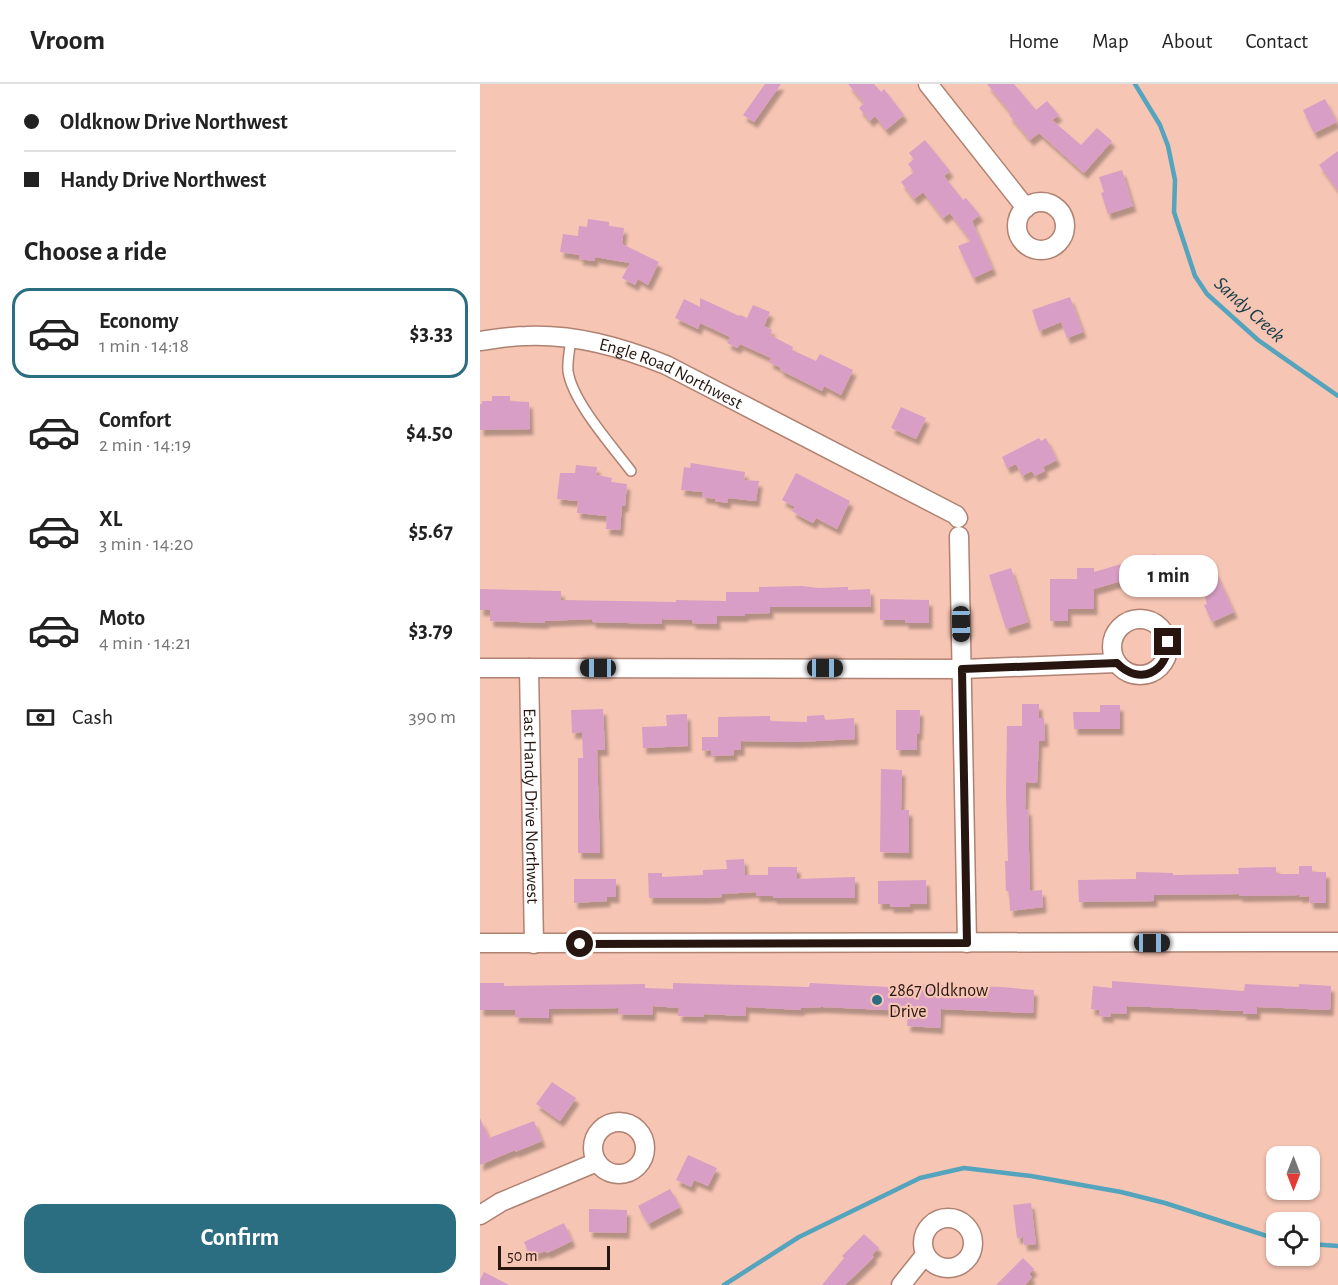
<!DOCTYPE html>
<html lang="en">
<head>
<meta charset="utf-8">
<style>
	body { margin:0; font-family:"Alegreya Sans",sans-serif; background:#f2f2f2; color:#222; height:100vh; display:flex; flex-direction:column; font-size:22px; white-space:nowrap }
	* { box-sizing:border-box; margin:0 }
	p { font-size:20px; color:#767676 }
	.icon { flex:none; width:33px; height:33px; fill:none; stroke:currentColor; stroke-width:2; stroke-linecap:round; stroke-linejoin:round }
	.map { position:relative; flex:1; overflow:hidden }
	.drawer { display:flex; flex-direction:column; background:#fff; width:480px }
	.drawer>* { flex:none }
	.banner { display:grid; align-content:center; height:132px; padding:0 24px; background:#fff }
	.needle { width:39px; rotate:180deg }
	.fabs { position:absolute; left:786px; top:1062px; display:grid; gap:12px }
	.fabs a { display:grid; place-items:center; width:54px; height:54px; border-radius:12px; background:#fff; box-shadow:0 2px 4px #0004; font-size:30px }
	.scale { position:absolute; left:18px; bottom:15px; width:112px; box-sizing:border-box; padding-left:6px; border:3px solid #271610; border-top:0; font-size:16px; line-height:21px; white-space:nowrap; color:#271610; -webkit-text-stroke:4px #f6c5b4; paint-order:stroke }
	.end { position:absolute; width:27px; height:27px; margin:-14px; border:8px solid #271610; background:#fff; box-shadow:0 0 0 3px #fff }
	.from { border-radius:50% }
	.bubble { position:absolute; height:42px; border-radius:18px; background:#fff; box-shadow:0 2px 4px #0004; font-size:20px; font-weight:700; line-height:42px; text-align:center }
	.car { position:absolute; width:18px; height:36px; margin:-18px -9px; border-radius:8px; box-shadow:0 0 4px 2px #0007; background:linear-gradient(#222 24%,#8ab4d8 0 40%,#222 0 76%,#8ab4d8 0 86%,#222 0) }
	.banner b { display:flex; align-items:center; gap:21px; height:57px; font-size:22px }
	.banner b+b { border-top:2px solid #e0e0e0 }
	.banner i { width:15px; height:15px; background:#222 }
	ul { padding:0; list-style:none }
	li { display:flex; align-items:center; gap:18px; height:90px; margin:0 12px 9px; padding:0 12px; border:3px solid transparent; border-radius:18px }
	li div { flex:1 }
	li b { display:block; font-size:22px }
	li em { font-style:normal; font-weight:700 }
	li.current { border-color:#2c6e81 }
	li>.icon { width:54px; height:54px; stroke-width:1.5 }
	h2 { padding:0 24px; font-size:27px; line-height:72px }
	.pay { display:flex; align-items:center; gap:15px; height:66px; padding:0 24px; font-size:22px }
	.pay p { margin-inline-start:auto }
	.button { display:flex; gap:12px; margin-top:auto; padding:12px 24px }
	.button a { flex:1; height:69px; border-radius:18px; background:#2c6e81; color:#fff; font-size:24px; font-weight:700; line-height:69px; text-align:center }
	header { display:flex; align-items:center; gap:36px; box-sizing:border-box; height:84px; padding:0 30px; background:#fff; border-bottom:2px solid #e0e0e0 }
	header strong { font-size:28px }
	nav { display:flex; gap:33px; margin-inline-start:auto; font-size:21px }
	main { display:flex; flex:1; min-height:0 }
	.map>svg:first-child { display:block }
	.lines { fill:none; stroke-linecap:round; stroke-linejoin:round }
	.stream { stroke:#53a4bc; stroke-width:4.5 }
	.building { fill:#d99ec5; filter:url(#shadow) }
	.service-casing { stroke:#af8272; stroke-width:12 }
	.minor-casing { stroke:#af8272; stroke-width:21 }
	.service { stroke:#fff; stroke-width:9 }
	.minor { stroke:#fff; stroke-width:18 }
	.route { stroke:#271610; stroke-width:8 }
	.poi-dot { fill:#2c6e81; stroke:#f6c5b4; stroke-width:2 }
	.labels { text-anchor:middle; stroke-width:4.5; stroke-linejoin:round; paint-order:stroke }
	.street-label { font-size:18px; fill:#271610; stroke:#f6c5b4 }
	.poi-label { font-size:18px; fill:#271610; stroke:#f6c5b4; text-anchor:start }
	.water-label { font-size:20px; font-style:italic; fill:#153b46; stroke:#f6c5b4 }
</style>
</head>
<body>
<header>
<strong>Vroom</strong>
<nav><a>Home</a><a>Map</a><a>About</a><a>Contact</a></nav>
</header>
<main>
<section class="drawer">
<div class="banner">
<b><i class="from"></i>Oldknow Drive Northwest</b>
<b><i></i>Handy Drive Northwest</b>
</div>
<h2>Choose a ride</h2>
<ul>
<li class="current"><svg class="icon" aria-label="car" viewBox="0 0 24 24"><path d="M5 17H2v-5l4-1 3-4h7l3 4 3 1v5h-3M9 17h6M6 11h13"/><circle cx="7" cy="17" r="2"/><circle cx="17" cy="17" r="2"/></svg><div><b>Economy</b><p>1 min · 14:18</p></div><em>$3.33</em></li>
<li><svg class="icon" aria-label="car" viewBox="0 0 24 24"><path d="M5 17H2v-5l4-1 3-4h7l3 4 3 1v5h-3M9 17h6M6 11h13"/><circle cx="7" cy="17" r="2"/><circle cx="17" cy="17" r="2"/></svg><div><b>Comfort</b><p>2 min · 14:19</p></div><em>$4.50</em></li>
<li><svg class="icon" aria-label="car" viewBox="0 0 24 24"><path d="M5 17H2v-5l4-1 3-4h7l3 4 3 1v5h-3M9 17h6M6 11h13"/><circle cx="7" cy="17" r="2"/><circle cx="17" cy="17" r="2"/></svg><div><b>XL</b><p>3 min · 14:20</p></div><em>$5.67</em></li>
<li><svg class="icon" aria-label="car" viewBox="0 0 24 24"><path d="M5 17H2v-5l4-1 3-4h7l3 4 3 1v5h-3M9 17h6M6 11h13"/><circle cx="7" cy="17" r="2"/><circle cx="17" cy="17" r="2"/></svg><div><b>Moto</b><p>4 min · 14:21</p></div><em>$3.79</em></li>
</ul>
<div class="pay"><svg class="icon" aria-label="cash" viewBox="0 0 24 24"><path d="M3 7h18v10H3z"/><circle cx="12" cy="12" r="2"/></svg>Cash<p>390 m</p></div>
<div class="button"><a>Confirm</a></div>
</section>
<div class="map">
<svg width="858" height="1201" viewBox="0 0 858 1201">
	<defs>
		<filter id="shadow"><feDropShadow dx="3.5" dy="6" stdDeviation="1.5" flood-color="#0004"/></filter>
	</defs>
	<rect width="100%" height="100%" fill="#f6c5b4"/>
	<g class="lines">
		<g class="stream">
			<polyline points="655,0 680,41 688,62 695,96 694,128 715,192 727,210 778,256 858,312"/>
			<polyline points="830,1160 858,1162"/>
			<polyline points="244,1201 319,1153 440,1094 484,1084 551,1092 641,1108 685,1119 796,1155"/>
		</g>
	</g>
	<g class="building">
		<polygon points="285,0 301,0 274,38 263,31"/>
		<polygon points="368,0 394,0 401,8 404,5 424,31 406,46 395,32 390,37 379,24 384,19"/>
		<polygon points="507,0 534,0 556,26 567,17 579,31 572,36 601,61 617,44 632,57 604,89 559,49 550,56 529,31 531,29"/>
		<polygon points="845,15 857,38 834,49 823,26"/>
		<polygon points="445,56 470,87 464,92 483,116 486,114 500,131 492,137 513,185 493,194 478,162 491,157 470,129 463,134 443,108 434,115 421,98 434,88 428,80 434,75 429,69"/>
		<polygon points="858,67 858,107 839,81"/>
		<polygon points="642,86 653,122 628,130 621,109 624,108 619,93"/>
		<polygon points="108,135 129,138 129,142 144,144 142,160 179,178 168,201 158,195 155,201 142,194 150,179 115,173 114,177 99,175 100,171 80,168 83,150 98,152 99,142 107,143"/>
		<polygon points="590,213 603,248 587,254 581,238 559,247 552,226"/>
		<polygon points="220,214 259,232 260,231 267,234 273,221 290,228 284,242 292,246 290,251 313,263 312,266 336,277 340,270 373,286 361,311 344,302 342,307 300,286 301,284 289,278 291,274 260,260 257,264 247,259 250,253 220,239 218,245 195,234 204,215 220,223"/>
		<polygon points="12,312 30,312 30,317 49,318 50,345 0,346 0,320 2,320 2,317 12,317"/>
		<polygon points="421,323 446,334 436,355 411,344"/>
		<polygon points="559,354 561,357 566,354 577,376 563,383 565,387 555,392 552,387 542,392 536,380 527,384 522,373"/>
		<polygon points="211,379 265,388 264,396 279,397 276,417 248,414 247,419 235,417 235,415 222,413 223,408 201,406 204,383 210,384"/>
		<polygon points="96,381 117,383 116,391 132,394 131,398 147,400 145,422 142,422 140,446 126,445 127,432 97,429 98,417 77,415 80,389 95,389"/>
		<polygon points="316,389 370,417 357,445 336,434 333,439 321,433 312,427 315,423 302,416"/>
		<polygon points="675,470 681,489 642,500 641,497 614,505 614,525 588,525 588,537 570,537 570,495 597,495 597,484 614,484 614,488"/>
		<polygon points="531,484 548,538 526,545 509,491"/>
		<polygon points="735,487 754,528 732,538 724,521 727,520 725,513 729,512 720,493"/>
		<polygon points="321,502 339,504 368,503 368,506 390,505 391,523 290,523 290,529 265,530 265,532 237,532 237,540 212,539 212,536 182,535 182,540 112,538 112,535 65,537 65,539 10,537 10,526 0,526 0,505 81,507 81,516 196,518 196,516 246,517 246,508 279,508 279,503"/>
		<polygon points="400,515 449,516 449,539 425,539 425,536 400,536"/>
		<polygon points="542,620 559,620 559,634 564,634 565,657 559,657 557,699 546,698 545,725 548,725 550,807 562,806 563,823 530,827 529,807 526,807 525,777 528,777 526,710 527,642 542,642"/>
		<polygon points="620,621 640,621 640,645 594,645 593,628 620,628"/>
		<polygon points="123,625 125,666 117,666 120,769 98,769 98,674 103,674 102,648 92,649 91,626"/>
		<polygon points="416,626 440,626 439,650 437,650 437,666 416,666"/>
		<polygon points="207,630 208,662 163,664 162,643 187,642 186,631"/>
		<polygon points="344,631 345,636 374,634 375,655 317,658 261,657 261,666 254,666 254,671 231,672 231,666 222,667 222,653 238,653 238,633 290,632 290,637 327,638 327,632"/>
		<polygon points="401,685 422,686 421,726 429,726 429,769 400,768"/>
		<polygon points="264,775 265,791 288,791 288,783 317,783 317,795 375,793 375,814 293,814 293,812 276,812 276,808 242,810 242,813 224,814 169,814 168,789 182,789 182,793 223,791 223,786 247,785 246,776"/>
		<polygon points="819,782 832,782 832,788 846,788 846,819 830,819 829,812 819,813 819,811 759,812 759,810 674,811 674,817 599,818 598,796 656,795 656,788 693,789 693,791 759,790 758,784 796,783 796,790 819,790"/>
		<polygon points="94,795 136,795 136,813 127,813 127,817 94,819"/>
		<polygon points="446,796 447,820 430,820 430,823 410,823 410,820 398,820 398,797"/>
		<polygon points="632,897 764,907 765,900 819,903 819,900 851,902 850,926 777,923 777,930 763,930 763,927 647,922 646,930 631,929 630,933 619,932 619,926 611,925 613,902 632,904"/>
		<polygon points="0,899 24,899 24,902 165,900 165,904 193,905 193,899 329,903 330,899 429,904 429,900 522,903 554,906 553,929 461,925 460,944 427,942 428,927 342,923 321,924 321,926 266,923 265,932 224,930 224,933 198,932 199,924 173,922 172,931 138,930 139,924 69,925 69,934 35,933 35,926 0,926"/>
		<polygon points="72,998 96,1014 80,1037 56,1020"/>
		<polygon points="0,1034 9,1054 54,1037 62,1057 35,1068 35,1066 0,1081"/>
		<polygon points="208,1071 237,1084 228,1102 214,1096 211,1103 196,1096"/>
		<polygon points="190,1105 200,1123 168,1140 158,1122"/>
		<polygon points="551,1119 556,1160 544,1161 543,1153 537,1154 533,1121"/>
		<polygon points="109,1125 147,1126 146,1149 109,1148"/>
		<polygon points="84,1139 92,1157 67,1169 66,1167 50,1172 44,1158"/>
		<polygon points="384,1150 399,1164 392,1171 394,1173 365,1201 342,1201 364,1174 362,1172"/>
		<polygon points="543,1174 554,1185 549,1190 552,1193 545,1201 516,1201"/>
		<polygon points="4,1188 29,1201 0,1201 0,1196"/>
	</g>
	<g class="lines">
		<g class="service-casing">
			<path id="service" d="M91 254C90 265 87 277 88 287 92 317 132 362 151 387"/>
		</g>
		<g class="minor-casing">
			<g id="minor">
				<polyline points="448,0 546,124"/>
				<circle cx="561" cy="142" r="24"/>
				<path id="s1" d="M0 257C15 255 31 252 46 252 95 250 141 263 186 281L476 431 478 434"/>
				<polyline points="479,452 487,859"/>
				<circle cx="660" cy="563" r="28"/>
				<polyline points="0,584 482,585 637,579"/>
				<path id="s2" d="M49 584 54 860"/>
				<polyline points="0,859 858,858"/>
				<circle cx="139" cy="1064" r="26"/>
				<polyline points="0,1131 21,1118 117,1078"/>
				<circle cx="468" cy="1159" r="25"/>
				<polyline points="421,1201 445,1171"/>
			</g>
		</g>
		<use href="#service" class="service"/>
		<use href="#minor" class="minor"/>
	</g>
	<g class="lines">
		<path class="route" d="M100 860 487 859 482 585 637 579C659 602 688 589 688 558"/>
	</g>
	<circle class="poi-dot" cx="397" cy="916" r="6"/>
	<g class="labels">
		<g class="street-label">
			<text dy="6" stroke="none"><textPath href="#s1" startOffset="198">Engle Road Northwest</textPath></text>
			<text dy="6" stroke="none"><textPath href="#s2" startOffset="138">East Handy Drive Northwest</textPath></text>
		</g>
		<g class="poi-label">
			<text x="409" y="912">2867 Oldknow<tspan x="409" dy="21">Drive</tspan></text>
		</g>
		<g class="water-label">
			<text transform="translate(770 225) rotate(42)" y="7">Sandy Creek</text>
		</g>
	</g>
</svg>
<div class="fabs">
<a><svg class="needle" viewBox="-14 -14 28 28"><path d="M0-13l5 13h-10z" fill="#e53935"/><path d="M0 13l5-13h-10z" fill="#767676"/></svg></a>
<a><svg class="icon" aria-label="locate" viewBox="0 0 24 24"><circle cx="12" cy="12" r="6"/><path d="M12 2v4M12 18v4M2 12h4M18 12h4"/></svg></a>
</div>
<div class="scale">50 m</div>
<i class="end from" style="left:100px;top:860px"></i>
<i class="end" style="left:688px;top:558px"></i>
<div class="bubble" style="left:639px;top:471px;width:99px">1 min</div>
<i class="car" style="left:481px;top:540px;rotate:179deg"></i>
<i class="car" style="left:118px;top:584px;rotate:270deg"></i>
<i class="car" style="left:345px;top:584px;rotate:90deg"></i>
<i class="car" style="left:672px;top:859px;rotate:90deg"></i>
</div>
</main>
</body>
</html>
